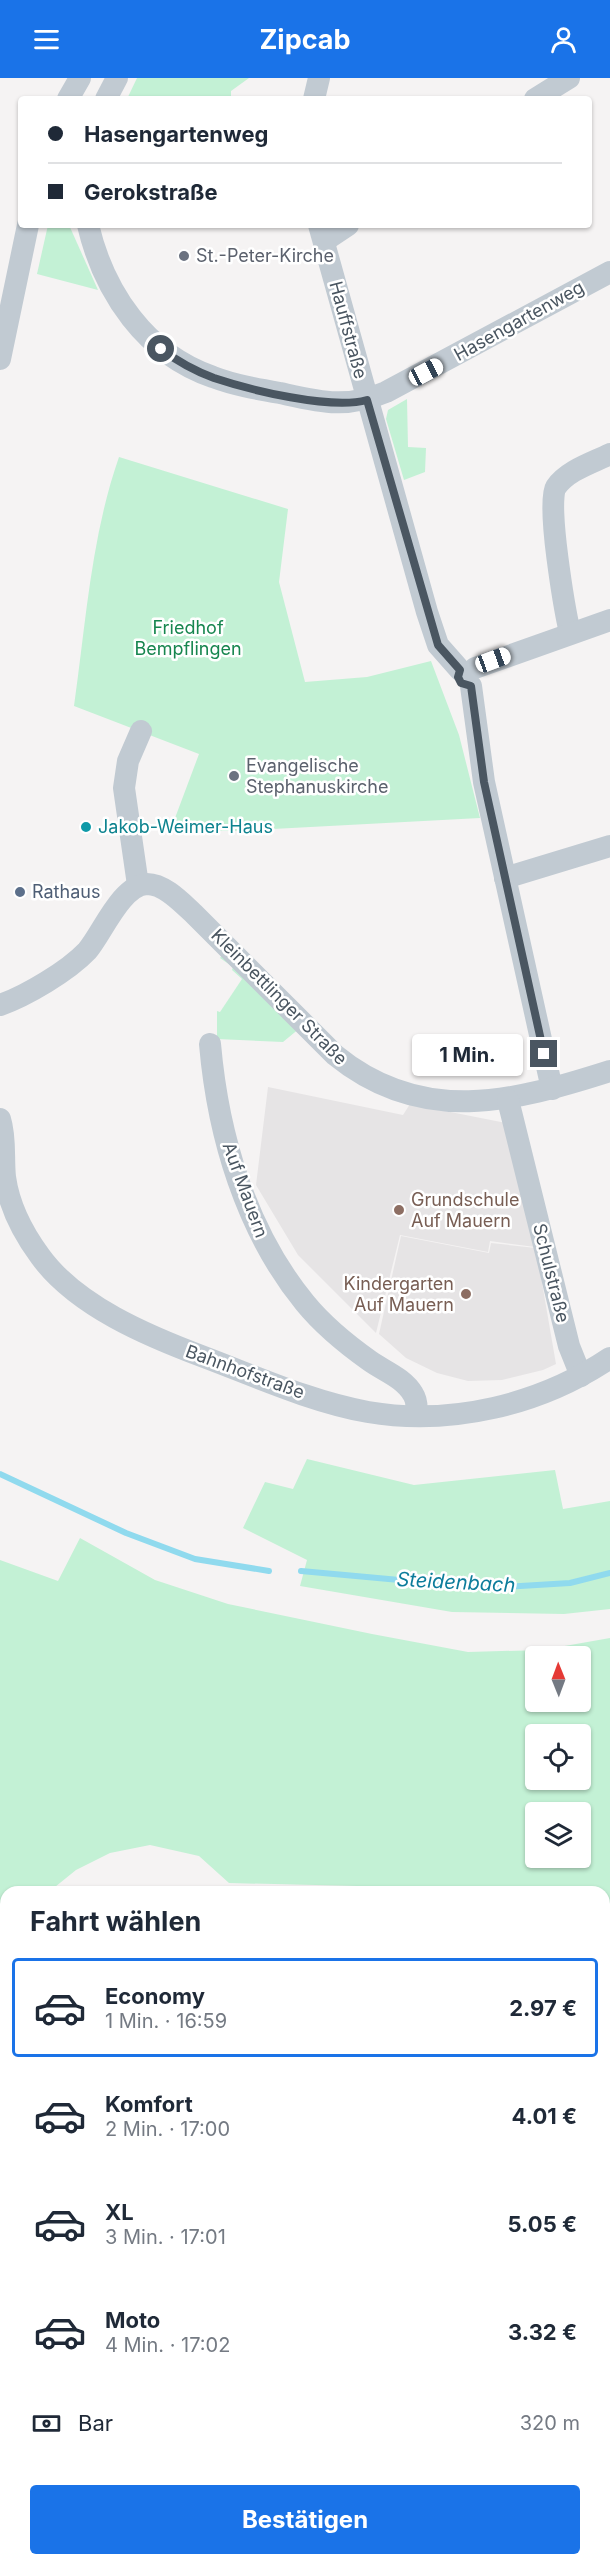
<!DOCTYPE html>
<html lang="de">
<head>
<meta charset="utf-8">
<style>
	body { margin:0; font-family:Inter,sans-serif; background:#f2f2f3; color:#1f2937; height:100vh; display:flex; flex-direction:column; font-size:22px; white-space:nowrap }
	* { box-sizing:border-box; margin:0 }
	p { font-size:20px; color:#747a83 }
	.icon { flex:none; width:33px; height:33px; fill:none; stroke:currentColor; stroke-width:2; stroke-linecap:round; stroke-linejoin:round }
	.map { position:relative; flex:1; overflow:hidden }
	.drawer { position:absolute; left:0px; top:1808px; width:610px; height:680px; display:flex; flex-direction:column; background:#fff; border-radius:18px 18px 0 0; box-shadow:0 2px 4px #0004 }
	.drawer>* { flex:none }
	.hud { position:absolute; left:18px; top:18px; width:574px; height:132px; border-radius:6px; box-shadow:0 2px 4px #0004; display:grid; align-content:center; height:132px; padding:0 30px; background:#fff }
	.needle { width:39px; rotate:359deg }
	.buttons { position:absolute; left:525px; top:1568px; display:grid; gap:12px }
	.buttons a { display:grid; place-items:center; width:66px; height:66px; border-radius:6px; background:#fff; box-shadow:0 2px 4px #0004; font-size:30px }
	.end { position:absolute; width:27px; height:27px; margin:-14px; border:8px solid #4a5661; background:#fff; box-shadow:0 0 0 3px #fff }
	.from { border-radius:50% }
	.bubble { position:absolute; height:42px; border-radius:6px; background:#fff; box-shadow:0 2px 4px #0004; font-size:20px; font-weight:700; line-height:42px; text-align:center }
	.car { position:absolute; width:18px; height:36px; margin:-18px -9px; border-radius:8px; box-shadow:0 0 4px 2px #0007; background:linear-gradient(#fff 24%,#345 0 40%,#fff 0 76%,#345 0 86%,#fff 0) }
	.hud b { display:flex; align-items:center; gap:21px; height:57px; font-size:22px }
	.hud b+b { border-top:2px solid #e0e1e3 }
	.hud i { width:15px; height:15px; background:#1f2937 }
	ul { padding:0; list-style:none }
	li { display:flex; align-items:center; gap:18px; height:99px; margin:0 12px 9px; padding:0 18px; border:3px solid transparent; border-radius:6px }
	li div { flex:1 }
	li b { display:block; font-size:22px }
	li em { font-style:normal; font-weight:700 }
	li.active { border-color:#1a73e8 }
	li>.icon { width:54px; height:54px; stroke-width:1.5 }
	h2 { padding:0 30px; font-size:27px; line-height:72px }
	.pay { display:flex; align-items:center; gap:15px; height:66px; padding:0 30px; font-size:22px }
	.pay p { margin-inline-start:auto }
	.cta { display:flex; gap:12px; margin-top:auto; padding:12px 30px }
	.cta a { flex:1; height:69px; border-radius:6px; background:#1a73e8; color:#fff; font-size:24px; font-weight:700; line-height:69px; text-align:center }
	header { display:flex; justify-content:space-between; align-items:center; height:78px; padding:0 30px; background:#1a73e8; color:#fff; font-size:27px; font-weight:700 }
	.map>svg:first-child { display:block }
	.education { fill:#e6e4e5 }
	.green { fill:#c3f1d5; fill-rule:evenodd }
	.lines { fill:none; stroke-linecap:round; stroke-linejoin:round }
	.stream { stroke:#90daee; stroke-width:6 }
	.minor { stroke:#c1cad2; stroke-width:22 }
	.route { stroke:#4a5661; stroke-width:8 }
	.worship-dot { fill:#6b7280; stroke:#fff; stroke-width:2 }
	.culture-dot { fill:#0f9aa8; stroke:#fff; stroke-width:2 }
	.service-dot { fill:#5c6f8a; stroke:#fff; stroke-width:2 }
	.education-dot { fill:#8d6e63; stroke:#fff; stroke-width:2 }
	.labels { text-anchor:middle; stroke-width:5; stroke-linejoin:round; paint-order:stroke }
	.worship-label { font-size:18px; fill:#5b616d; stroke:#fff; text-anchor:start }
	.street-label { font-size:18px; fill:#4a5661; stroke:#fff }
	.park-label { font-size:18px; fill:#17864f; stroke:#fff }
	.culture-label { font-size:18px; fill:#0d838f; stroke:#fff; text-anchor:start }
	.service-label { font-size:18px; fill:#4e5e75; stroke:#fff; text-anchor:start }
	.education-label { font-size:18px; fill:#785e54; stroke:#fff; text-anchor:start }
	.water-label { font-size:20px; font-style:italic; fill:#0c7c9b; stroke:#fff }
</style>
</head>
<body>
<header><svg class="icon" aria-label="menu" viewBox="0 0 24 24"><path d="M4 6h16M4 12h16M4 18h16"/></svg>Zipcab<svg class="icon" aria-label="person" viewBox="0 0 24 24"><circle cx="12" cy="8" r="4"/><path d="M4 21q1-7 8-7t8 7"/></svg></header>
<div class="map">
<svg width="610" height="2486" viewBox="0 0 610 2486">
	<rect width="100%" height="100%" fill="#f5f3f3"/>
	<g class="education">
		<polygon points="268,1009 403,1037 410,1026 506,1045 535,1169 490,1163 488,1174 400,1157 376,1255 298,1177 256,1107"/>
		<polygon points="401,1158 489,1175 491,1165 536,1170 556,1286 543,1292 502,1302 468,1303 437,1295 406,1280 379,1256"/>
	</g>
	<g class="green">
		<polygon points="137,0 249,0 231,13 231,21 127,21"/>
		<polygon points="48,147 69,147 98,212 37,196"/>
		<polygon points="407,321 408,369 426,370 425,394 404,402 386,341 388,332"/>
		<path d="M119 379 288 431 279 504 305 604 367 599 431 583 459 657 480 740 234 753H189L172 748 199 676 74 628C86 544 91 459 119 379Z"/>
		<polygon points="225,873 300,950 283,964 217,961 217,933 220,934 242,901 232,892 233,889 220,880"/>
		<polygon points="307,1381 414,1407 555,1392 563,1431 610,1423 610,1531 564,1536 452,1534 300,1508 307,1482 243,1450 265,1404 293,1411"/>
		<path d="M80 1460 155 1502 228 1526 372 1556 468 1574 542 1572 610 1560V1951L605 1952 604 1814H399L398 1809 229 1805 199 1778 150 1767 110 1775 76 1792 50 1813 6 1814V1851L0 1856V1482L58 1503ZM536 1578H580V1623H536ZM536 1656H580V1701H536ZM536 1734H580V1779H536Z"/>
	</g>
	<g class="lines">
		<g class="stream">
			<polyline points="0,1396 126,1455 195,1481 269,1493"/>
			<polyline points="301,1493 487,1510 570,1505 610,1495"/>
		</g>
		<g class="minor">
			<polyline points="68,21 80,0"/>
			<polyline points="106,21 117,0"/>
			<polyline points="314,21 319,0"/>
			<polyline points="535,21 569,0"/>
			<path d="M88 147C104 215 146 276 213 299 234 307 257 311 280 315 321 324 346 331 386 314L610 194"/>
			<polyline points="319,147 427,534 438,567 460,592"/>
			<polyline points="324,163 348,147"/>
			<polyline points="0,281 28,147"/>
			<path d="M570 555C565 533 546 424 556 409 568 392 592 385 610 376"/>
			<polyline points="475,590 610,542"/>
			<polyline points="471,608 484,704 552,1011"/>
			<polyline points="505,800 610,768"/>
			<polyline points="138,807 124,710 128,683 141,653"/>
			<path d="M0 927C26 918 68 893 87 873 102 856 121 807 147 806 164 806 181 824 193 835L335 977C422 1048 513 1024 610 993"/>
			<path d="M210 966C218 1058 246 1153 305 1225 323 1247 346 1266 370 1283 384 1293 404 1300 413 1316 417 1322 417 1331 416 1338"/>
			<polyline points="508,1022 569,1268 581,1298"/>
			<path d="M0 1041C6 1060 3 1080 5 1099 9 1128 23 1155 40 1178 76 1228 148 1258 204 1279 257 1299 312 1324 368 1334 451 1348 540 1327 610 1280"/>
		</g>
	</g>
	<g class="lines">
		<path class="route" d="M161 271C177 283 195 293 214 300 250 312 331 332 367 322L438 567 460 592 458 599 461 605 471 608 484 704 544 976"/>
	</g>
	<g class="worship-dot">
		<circle cx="184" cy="178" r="6"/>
		<circle cx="234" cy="698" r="6"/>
	</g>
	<circle class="culture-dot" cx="86" cy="749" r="6"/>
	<circle class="service-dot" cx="20" cy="814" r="6"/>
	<g class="education-dot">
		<circle cx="399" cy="1132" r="6"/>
		<circle cx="466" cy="1216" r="6"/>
	</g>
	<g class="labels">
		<g class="worship-label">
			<text x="196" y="184">St.-Peter-Kirche</text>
			<text x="246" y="694">Evangelische<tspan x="246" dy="21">Stephanuskirche</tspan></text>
		</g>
		<g class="street-label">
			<text transform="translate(519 243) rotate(-29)" y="6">Hasengartenweg</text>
			<text transform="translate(348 252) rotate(75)" y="6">Hauffstraße</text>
			<text transform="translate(279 919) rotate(45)" y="6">Kleinbettlinger Straße</text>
			<text transform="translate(245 1112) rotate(70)" y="6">Auf Mauern</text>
			<text transform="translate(551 1195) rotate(76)" y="6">Schulstraße</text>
			<text transform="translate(245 1294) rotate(20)" y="6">Bahnhofstraße</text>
		</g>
		<g class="park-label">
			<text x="188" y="556">Friedhof<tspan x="188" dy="21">Bempflingen</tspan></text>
		</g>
		<g class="culture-label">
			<text x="98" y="755">Jakob-Weimer-Haus</text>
		</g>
		<g class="service-label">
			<text x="32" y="820">Rathaus</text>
		</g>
		<g class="education-label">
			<text x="411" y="1128">Grundschule<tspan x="411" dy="21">Auf Mauern</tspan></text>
			<text x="454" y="1212" text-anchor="end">Kindergarten<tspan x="454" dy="21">Auf Mauern</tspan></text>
		</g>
		<g class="water-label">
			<text transform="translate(456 1504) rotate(3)" y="7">Steidenbach</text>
		</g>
	</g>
</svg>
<div class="buttons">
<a><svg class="needle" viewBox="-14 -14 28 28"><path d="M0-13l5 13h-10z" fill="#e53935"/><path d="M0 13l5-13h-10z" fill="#747a83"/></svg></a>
<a><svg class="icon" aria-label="locate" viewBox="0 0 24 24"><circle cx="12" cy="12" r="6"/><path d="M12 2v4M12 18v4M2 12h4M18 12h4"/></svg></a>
<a><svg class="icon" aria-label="layers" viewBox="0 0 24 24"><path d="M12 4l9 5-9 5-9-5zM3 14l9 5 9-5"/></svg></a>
</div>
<i class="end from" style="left:161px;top:271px"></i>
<i class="end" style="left:544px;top:976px"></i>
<div class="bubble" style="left:412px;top:956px;width:111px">1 Min.</div>
<i class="car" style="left:426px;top:294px;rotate:62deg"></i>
<i class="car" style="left:493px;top:582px;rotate:70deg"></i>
<div class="hud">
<b><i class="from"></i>Hasengartenweg</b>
<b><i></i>Gerokstraße</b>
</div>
<section class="drawer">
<h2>Fahrt wählen</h2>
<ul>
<li class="active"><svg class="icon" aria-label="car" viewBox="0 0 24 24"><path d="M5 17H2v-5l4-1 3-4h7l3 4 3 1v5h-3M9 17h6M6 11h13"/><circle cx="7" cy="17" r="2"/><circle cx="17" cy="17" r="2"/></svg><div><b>Economy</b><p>1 Min. · 16:59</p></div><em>2.97 €</em></li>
<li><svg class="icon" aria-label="car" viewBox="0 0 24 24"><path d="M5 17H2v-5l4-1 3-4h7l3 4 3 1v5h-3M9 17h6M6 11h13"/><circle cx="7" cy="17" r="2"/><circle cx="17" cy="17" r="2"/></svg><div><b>Komfort</b><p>2 Min. · 17:00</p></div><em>4.01 €</em></li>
<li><svg class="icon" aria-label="car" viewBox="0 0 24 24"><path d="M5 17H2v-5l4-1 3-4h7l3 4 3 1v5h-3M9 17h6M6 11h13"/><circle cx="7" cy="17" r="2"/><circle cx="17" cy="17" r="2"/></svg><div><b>XL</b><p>3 Min. · 17:01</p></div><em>5.05 €</em></li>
<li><svg class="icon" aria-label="car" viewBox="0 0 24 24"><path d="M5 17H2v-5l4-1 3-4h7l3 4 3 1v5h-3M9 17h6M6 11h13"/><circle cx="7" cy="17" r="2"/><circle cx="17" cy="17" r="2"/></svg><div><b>Moto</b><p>4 Min. · 17:02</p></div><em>3.32 €</em></li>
</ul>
<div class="pay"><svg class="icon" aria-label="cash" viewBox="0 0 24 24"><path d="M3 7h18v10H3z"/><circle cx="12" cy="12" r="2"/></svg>Bar<p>320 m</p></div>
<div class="cta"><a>Bestätigen</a></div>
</section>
</div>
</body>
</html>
